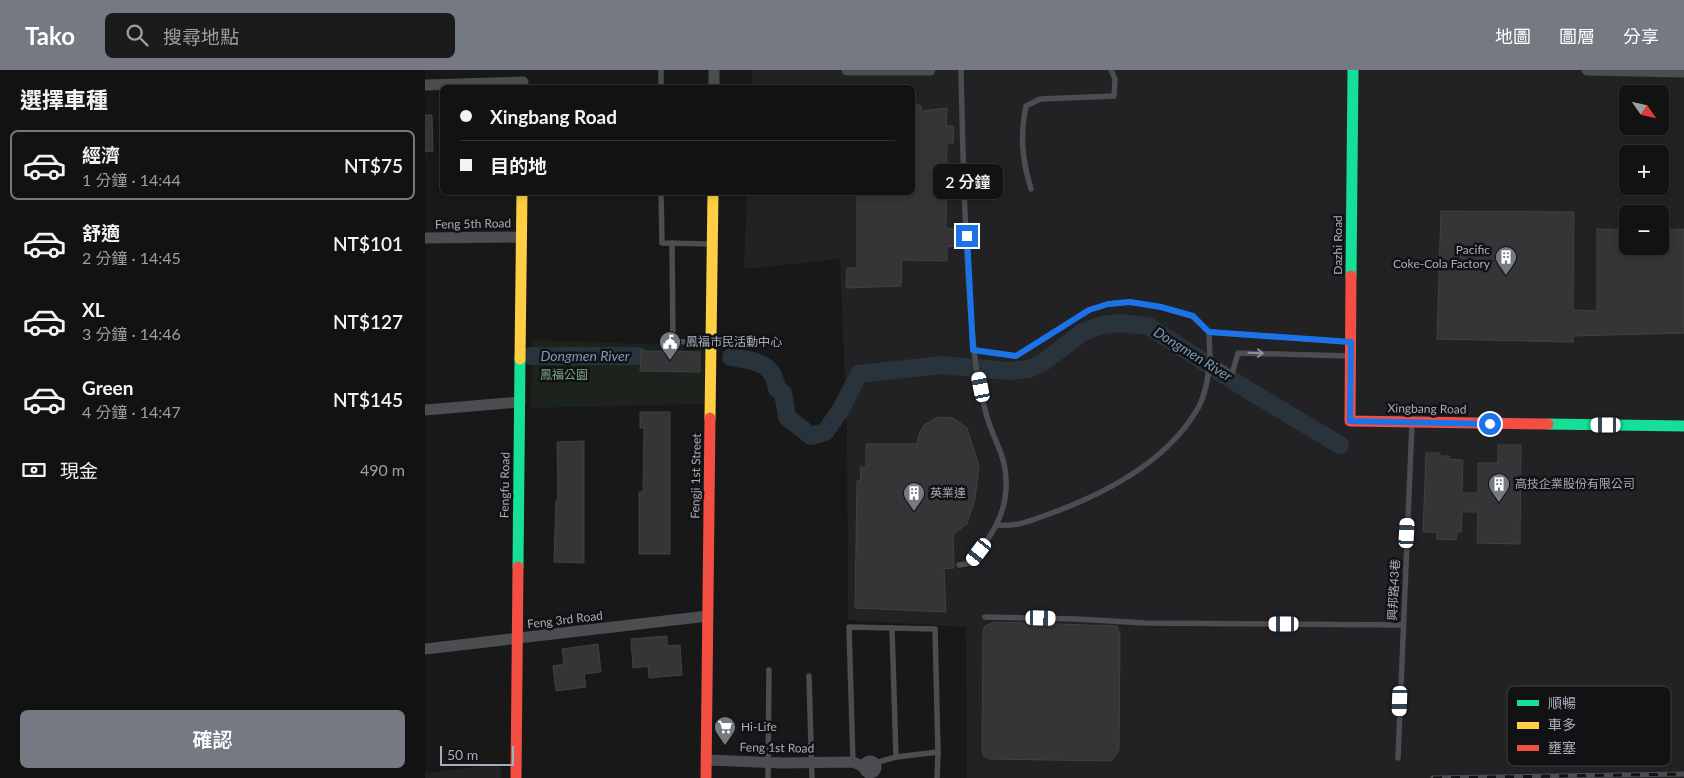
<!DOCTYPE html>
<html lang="zh-TW">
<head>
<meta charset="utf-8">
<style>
	body { margin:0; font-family:Lato,"Noto Sans TC",sans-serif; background:#1b1b1b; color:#f1f3f6; height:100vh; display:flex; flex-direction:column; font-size:19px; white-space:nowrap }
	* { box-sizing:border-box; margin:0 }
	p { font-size:16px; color:#9c9e9f }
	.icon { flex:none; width:28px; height:28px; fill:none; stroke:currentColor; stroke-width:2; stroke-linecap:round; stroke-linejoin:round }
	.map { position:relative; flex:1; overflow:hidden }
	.sheet { display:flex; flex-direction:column; background:#121212; width:425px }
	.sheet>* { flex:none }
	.banner { position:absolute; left:15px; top:15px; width:475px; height:110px; border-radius:8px; box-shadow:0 2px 8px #0003,0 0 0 1px #313232; display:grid; align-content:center; height:110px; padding:0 20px; background:#121212 }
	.needle { width:32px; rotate:124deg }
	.fabs { position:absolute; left:1194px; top:15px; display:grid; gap:10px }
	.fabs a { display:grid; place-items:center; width:50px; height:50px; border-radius:8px; background:#121212; box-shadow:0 2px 8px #0003,0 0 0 1px #313232; font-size:25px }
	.scale { position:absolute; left:15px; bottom:12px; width:74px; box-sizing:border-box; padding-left:5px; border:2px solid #a7adba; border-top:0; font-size:14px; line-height:18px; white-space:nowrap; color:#a7adba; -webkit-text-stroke:4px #121214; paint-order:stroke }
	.end { position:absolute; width:22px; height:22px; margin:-11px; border:6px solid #1a73e8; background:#fff; box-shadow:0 0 0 2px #fff }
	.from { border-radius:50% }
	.bubble { position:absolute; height:35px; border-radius:8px; background:#121212; box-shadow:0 2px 8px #0003,0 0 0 1px #313232; font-size:16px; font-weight:600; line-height:35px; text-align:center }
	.car { position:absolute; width:15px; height:30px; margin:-15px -8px; border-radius:6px; box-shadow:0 0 4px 1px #0007; background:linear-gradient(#fff 24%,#345 0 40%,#fff 0 76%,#345 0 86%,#fff 0) }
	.banner b { display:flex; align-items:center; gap:18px; height:48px; font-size:19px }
	.banner b+b { border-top:1px solid #313232 }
	.banner i { width:12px; height:12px; background:#f1f3f6 }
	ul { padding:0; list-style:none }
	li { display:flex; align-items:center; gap:15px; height:70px; margin:0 10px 8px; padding:0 10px; border:2px solid transparent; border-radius:8px }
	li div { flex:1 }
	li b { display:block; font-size:19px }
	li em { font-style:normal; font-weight:600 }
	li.current { border-color:#757981 }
	li>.icon { width:45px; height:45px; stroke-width:1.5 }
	h2 { padding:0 20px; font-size:22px; line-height:60px }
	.pay { display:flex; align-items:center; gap:12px; height:55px; padding:0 20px; font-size:19px }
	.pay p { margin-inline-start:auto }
	.action { display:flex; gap:10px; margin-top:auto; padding:10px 20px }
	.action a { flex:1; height:58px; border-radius:8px; background:#757981; color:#fff; font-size:20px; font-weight:600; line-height:58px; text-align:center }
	header { display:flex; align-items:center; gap:30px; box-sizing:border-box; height:70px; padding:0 25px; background:#757981; color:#fff }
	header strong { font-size:24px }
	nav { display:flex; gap:28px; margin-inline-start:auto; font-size:18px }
	.search { width:350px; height:45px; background:#1b1b1b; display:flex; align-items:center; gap:12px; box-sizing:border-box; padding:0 18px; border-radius:8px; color:#9c9e9f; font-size:19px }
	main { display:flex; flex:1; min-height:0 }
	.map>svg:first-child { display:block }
	.built { fill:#222124; fill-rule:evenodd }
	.green { fill:#1b231c }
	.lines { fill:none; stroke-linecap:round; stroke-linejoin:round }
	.river { stroke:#29333b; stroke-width:18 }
	.building { fill:#353537; stroke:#404144 }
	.lane { stroke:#4b4d51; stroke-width:5.5 }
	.street { stroke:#4b4d51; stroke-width:11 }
	.fast { stroke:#16e098; stroke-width:11 }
	.slow { stroke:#ffcf43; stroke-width:11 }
	.jam { stroke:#f24e42; stroke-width:11 }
	.rail-casing { stroke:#4c4d50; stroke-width:5 }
	.rail { stroke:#121214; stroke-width:3; stroke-dasharray:9; stroke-linecap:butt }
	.oneway { stroke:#8b909a }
	.route { stroke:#1a73e8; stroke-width:6 }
	.labels { text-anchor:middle; stroke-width:5; stroke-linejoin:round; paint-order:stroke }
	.street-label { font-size:12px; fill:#a7adba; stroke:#121214 }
	.poi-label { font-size:12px; fill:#a7adba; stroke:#121214; text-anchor:start }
	.park-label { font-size:12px; fill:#7ca77f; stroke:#121214 }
	.water-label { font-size:14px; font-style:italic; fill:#7b9bb9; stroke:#121214 }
	.key { fill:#121214; stroke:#3f4046; stroke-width:1 }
	.key-label { font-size:14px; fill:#a7adba }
</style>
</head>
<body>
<header>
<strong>Tako</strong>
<div class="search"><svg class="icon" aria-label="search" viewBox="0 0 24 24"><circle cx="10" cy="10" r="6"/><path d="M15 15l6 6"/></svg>搜尋地點</div>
<nav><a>地圖</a><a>圖層</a><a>分享</a></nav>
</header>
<main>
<section class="sheet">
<h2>選擇車種</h2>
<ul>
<li class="current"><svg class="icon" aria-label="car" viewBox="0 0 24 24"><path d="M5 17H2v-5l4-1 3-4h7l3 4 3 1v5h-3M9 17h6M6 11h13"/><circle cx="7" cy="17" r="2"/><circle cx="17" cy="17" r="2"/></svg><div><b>經濟</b><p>1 分鐘 · 14:44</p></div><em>NT$75</em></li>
<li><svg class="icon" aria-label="car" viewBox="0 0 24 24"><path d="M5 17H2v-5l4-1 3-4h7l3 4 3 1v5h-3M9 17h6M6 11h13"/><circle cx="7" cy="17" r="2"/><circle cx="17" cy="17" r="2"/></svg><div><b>舒適</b><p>2 分鐘 · 14:45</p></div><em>NT$101</em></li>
<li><svg class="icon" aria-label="car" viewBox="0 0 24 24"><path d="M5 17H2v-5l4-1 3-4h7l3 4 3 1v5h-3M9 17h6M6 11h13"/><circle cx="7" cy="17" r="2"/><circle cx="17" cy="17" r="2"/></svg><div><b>XL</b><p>3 分鐘 · 14:46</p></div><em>NT$127</em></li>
<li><svg class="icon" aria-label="car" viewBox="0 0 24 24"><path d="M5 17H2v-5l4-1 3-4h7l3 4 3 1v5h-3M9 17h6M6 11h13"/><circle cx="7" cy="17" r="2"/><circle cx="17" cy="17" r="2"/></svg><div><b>Green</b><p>4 分鐘 · 14:47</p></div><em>NT$145</em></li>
</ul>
<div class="pay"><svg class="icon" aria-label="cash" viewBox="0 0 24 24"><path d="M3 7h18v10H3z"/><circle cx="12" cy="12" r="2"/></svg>現金<p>490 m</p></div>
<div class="action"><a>確認</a></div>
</section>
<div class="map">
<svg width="1259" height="708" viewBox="0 0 1259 708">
	<rect width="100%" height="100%" fill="#181818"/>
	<g class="built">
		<path d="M327 0H1259V708H542L541 557 423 550 422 361 415 189 319 199 322 123 488 122V18L326 17ZM1202 24H1235V56H1202ZM1202 84H1235V116H1202ZM1202 144H1235V176H1202Z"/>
		<polygon points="76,694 76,708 0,708 0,703"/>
	</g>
	<polygon class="green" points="107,270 280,276 279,334 106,338"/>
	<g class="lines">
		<g class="river">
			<polyline points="105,286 214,286"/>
			<path d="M306 287C330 291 348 292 352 319L358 323 362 347 386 366 400 362 415 341 434 304 516 295 584 301 604 299 620 291 658 262 677 255 695 253 723 256 818 317 915 375"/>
		</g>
	</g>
	<g class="building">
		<polygon points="488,32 496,36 497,41 522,38 521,56 529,56 528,73 522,73 521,158 529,159 529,176 522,177 522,191 477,190 476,216 421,218 422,198 432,198 432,122 488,122"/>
		<polygon points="0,45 7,45 8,81 0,82"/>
		<polygon points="1016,141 1149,142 1148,240 1172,241 1172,159 1202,160 1202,176 1235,176 1235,160 1259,159 1259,263 1148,266 1148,272 1012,269"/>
		<polygon points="216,281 275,282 275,302 215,301"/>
		<polygon points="215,342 245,342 245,484 214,484 214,422 218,422 219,358 215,358"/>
		<polygon points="513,347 528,348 542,358 554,396 550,429 542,454 528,464 529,498 519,499 521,542 430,538 432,411 436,410 435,397 441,397 441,374 492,374 494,364 499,355"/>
		<polygon points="159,371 159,493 129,492 131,430 133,430 132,372"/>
		<polygon points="1073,375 1096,375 1095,474 1052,473 1053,442 1037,442 1036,462 1032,462 1031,470 1012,469 1012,462 998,462 1001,383 1015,383 1015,386 1024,386 1024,389 1038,390 1037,423 1053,423 1053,393 1073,393"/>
		<polygon points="570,552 692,556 695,565 694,680 686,691 565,689 559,686 557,682 558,561 560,556"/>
		<polygon points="242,566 242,576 255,575 257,605 224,608 223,596 208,598 206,569"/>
		<polygon points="173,574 176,602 159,604 161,617 131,621 128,596 139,594 137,579"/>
	</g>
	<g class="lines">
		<g class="lane">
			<polyline points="236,0 236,18"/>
			<path d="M606 119C597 90 595 65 601 36L615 29 689 26 690 9 686 0"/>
			<polyline points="236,122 237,173 287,174"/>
			<polyline points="247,173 248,272 285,271"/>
			<polyline points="924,272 784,262 785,290 807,304 813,283 924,286"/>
			<polyline points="549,280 591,286 664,240 683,234 705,232 736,237 767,246 784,262"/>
			<path d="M572 455C594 457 606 450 627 443 681 423 743 391 773 338 781 324 783 306 785 290"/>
			<path d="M534 495 546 493C563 470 580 448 581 419 583 388 570 374 562 347 556 326 551 301 549 280 540 187 538 93 536 0"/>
			<polyline points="560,547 652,549 720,553 978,555"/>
			<polyline points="467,558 471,687"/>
			<polyline points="384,606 387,708"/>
			<polyline points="973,688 987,353"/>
			<polyline points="428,692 424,557 510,559 513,682"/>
			<polyline points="450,693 471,687 513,682 512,708"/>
			<polyline points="343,708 344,600"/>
		</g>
		<g class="street">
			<polyline points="422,0 505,0"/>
			<polyline points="1162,0 1259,2"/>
			<polyline points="0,15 98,12"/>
			<polyline points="289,18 289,0"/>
			<polyline points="0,168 96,167"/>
			<polyline points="0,340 95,332"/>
			<polyline points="0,579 283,546"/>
			<polyline points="282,690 358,693 428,692 439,697"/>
			<circle cx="445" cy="697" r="6"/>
		</g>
		<g class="fast">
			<polyline points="926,206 928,0"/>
			<polyline points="1123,354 1259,356"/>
			<polyline points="93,497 95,289"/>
		</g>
		<g class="slow">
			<polyline points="95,289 97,122"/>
			<polyline points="285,348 288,122"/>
		</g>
		<g class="jam">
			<polyline points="926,206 925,351 1123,354"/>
			<polyline points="91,708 93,497"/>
			<polyline points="281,708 285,348"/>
		</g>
		<g class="rail-casing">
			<polyline id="rail" points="1008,708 1259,704"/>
		</g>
		<use href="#rail" class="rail"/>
	</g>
	<defs><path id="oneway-shaft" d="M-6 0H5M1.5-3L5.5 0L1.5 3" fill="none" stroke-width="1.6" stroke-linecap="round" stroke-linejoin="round" transform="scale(1.25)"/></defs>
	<use class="oneway" href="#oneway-shaft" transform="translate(831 283) rotate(2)"/>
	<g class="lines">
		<polyline class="route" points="542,166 548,280 591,286 664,240 683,234 705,232 736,237 768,246 784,262 926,272 925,351 1065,354"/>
	</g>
	<defs>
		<g id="building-pin" transform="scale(1.125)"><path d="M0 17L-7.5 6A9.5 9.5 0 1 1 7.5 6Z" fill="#757981" stroke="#121214"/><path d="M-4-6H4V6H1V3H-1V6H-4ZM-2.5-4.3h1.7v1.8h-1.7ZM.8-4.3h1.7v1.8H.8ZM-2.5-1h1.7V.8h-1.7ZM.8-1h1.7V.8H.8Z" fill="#fff"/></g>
		<g id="civic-pin" transform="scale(1.125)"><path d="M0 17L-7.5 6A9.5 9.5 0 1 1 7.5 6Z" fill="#757981" stroke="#121214"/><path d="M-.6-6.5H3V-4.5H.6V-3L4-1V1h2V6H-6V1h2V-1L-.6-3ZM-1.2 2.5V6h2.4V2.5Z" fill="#fff"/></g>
		<g id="supermarket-pin" transform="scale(1.125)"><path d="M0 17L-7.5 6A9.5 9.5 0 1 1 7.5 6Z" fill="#757981" stroke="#121214"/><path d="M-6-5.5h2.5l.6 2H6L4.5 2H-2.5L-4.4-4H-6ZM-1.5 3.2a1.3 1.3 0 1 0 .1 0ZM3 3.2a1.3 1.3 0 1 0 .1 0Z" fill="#fff"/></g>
	</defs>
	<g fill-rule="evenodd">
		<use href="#building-pin" x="1081" y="187"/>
		<use href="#civic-pin" x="245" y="272"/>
		<use href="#building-pin" x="1074" y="414"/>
		<use href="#building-pin" x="489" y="423"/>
		<use href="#supermarket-pin" x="300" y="657"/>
	</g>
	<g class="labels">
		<g class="street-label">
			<text transform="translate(48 154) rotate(-1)" y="4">Feng 5th Road</text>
			<text transform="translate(913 175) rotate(-90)" y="4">Dazhi Road</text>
			<text transform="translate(1002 339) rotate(1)" y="4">Xingbang Road</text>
			<text transform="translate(271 406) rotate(-89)" y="4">Fengji 1st Street</text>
			<text transform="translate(80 415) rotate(-89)" y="4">Fengfu Road</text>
			<text transform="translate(969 520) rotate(-87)" y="4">興邦路43巷</text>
			<text transform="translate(140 550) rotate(-7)" y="4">Feng 3rd Road</text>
			<text transform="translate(352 678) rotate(1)" y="4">Feng 1st Road</text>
		</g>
		<g class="poi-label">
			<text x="1065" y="184" text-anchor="end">Pacific<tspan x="1065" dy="14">Coke-Cola Factory</tspan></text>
			<text x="261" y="276">鳳福市民活動中心</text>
			<text x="1090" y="418">高技企業股份有限公司</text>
			<text x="505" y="427">英業達</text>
			<text x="316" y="661">Hi-Life</text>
		</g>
		<g class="park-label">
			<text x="139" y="309">鳳福公園</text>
		</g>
		<g class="water-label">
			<text transform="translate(768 284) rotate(32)" y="5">Dongmen River</text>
			<text x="160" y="291">Dongmen River</text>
		</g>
	</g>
	<rect x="1082" y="616" width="164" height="80" rx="8" class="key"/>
	<rect x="1092" y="630" width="22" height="6" fill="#16e098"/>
	<rect x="1092" y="652" width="22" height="7" fill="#ffcf43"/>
	<rect x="1092" y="675" width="22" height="6" fill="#f24e42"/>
	<g class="key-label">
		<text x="1123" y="638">順暢</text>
		<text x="1123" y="660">車多</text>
		<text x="1123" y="683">壅塞</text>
	</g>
</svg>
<div class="fabs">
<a><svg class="needle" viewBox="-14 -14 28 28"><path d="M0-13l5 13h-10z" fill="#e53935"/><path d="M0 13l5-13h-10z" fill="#9c9e9f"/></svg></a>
<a>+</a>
<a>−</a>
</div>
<div class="scale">50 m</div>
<i class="end from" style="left:1065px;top:354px"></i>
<i class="end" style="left:542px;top:166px"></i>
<div class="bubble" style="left:508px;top:94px;width:70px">2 分鐘</div>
<i class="car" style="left:556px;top:317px;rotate:349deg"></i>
<i class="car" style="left:1181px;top:355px;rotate:270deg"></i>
<i class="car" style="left:982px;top:463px;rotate:3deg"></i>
<i class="car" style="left:554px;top:482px;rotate:217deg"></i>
<i class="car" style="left:616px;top:548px;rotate:91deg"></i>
<i class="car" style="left:859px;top:554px;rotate:270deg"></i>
<i class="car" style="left:975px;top:631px;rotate:182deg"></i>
<div class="banner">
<b><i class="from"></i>Xingbang Road</b>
<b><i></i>目的地</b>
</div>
</div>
</main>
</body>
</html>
